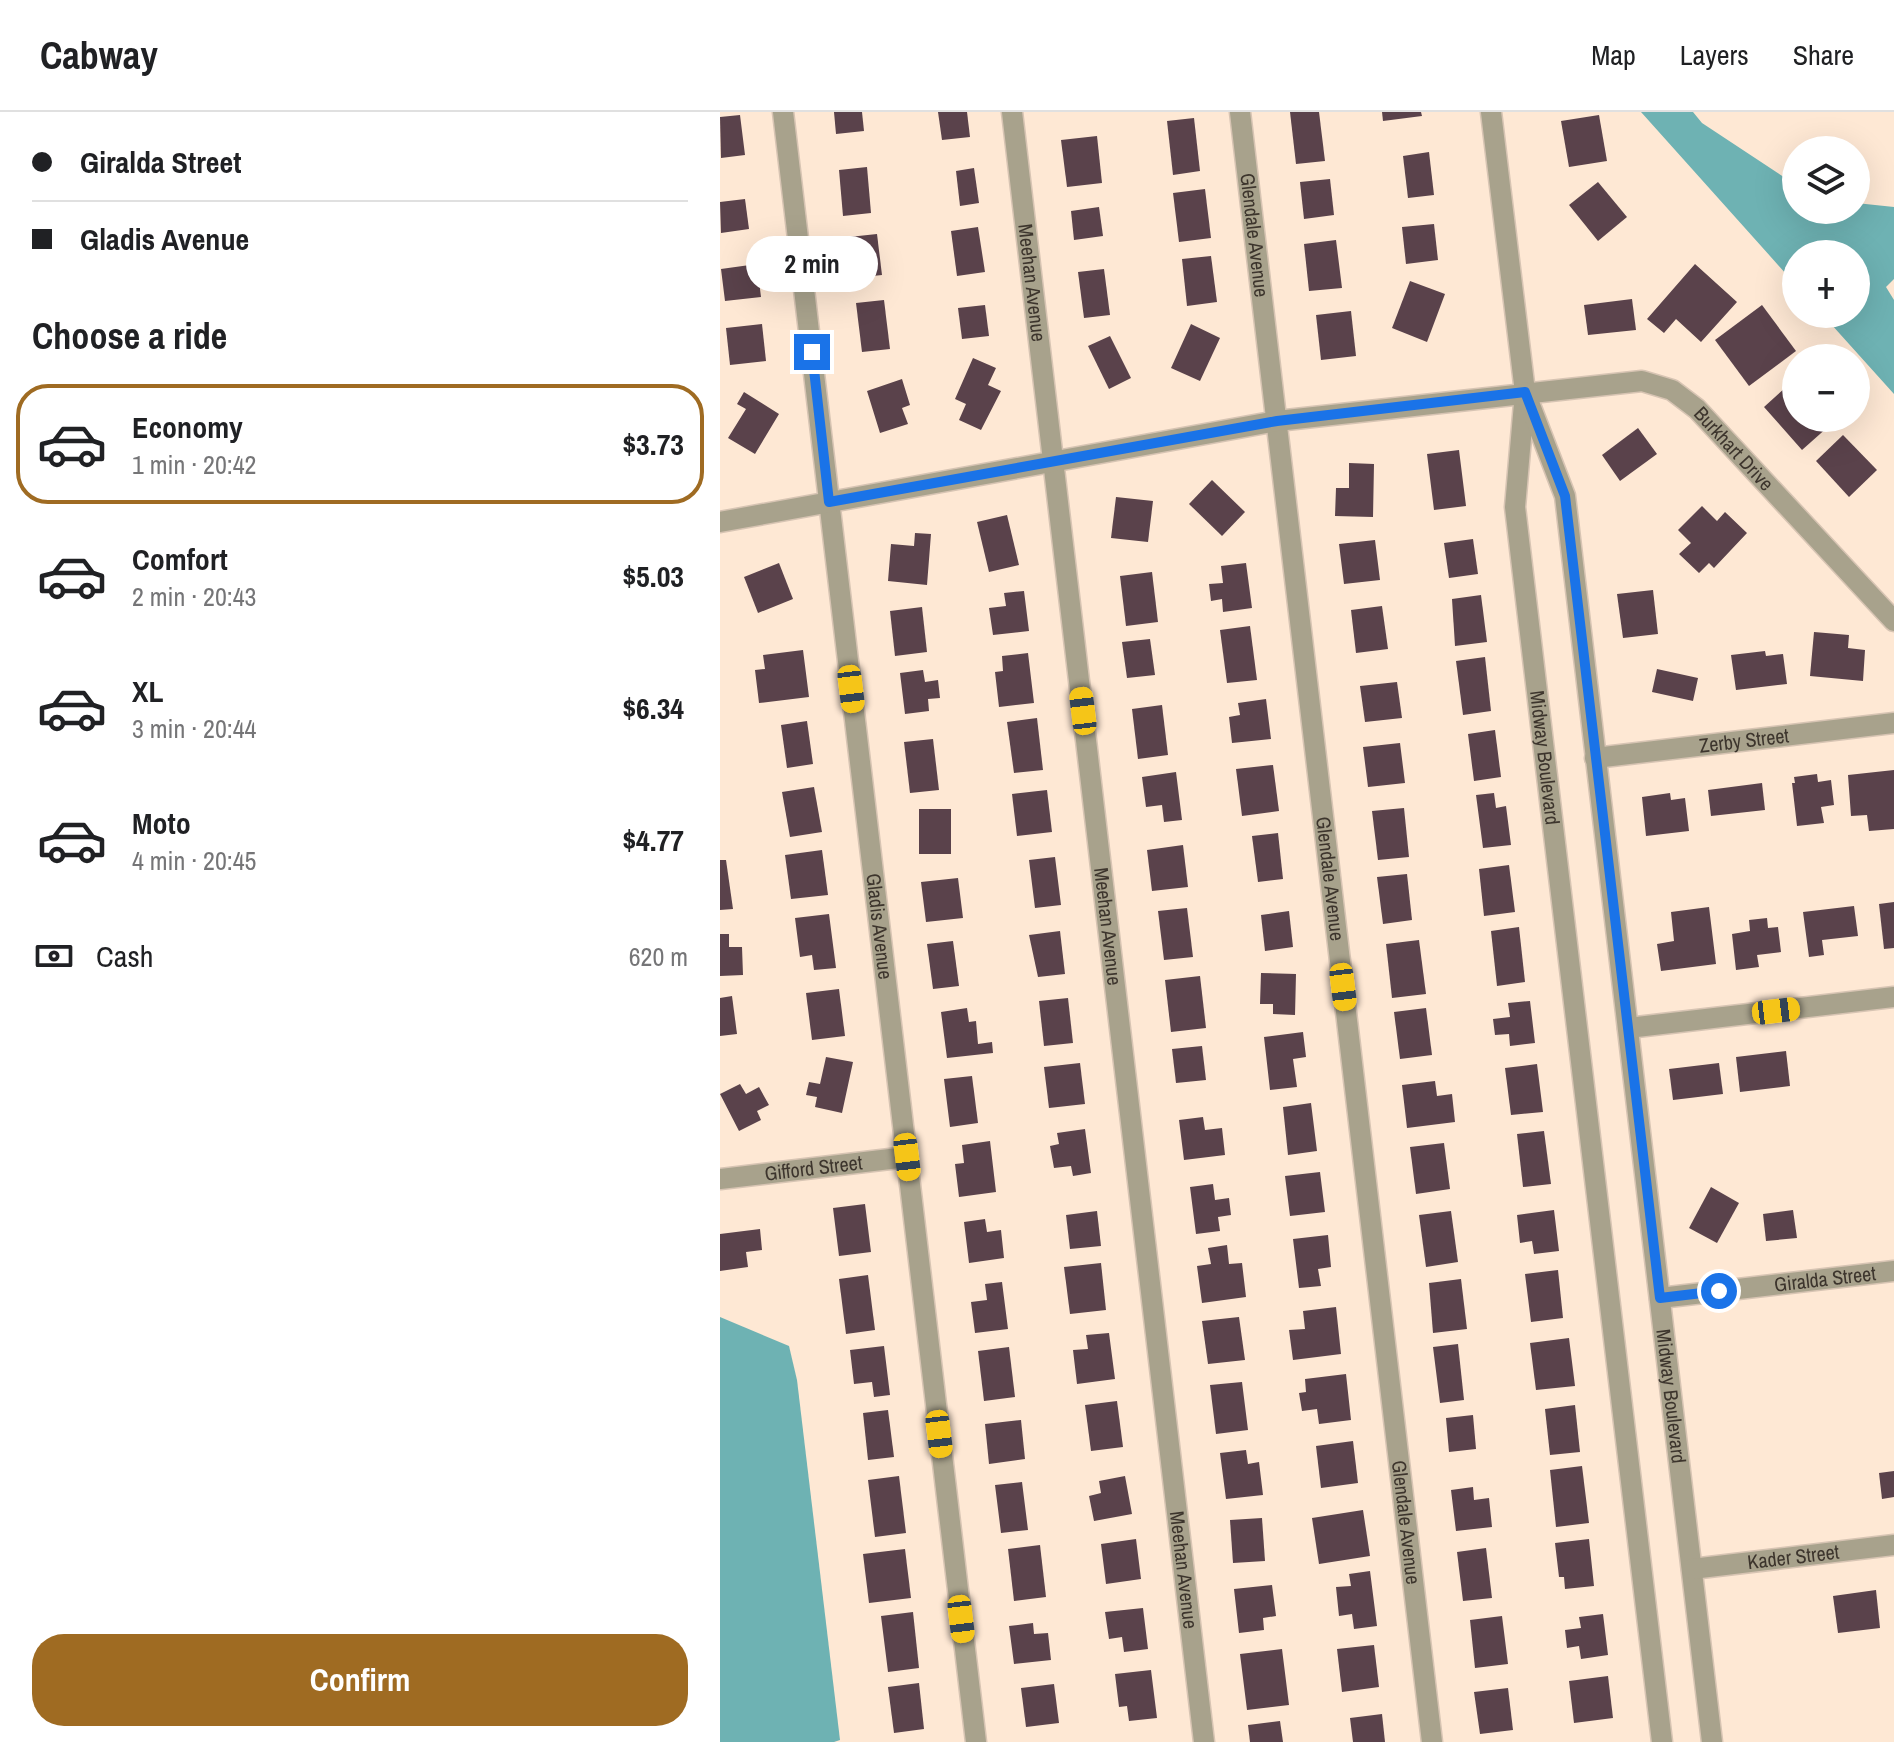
<!DOCTYPE html>
<html lang="en">
<head>
<meta charset="utf-8">
<style>
	body { margin:0; font-family:"Archivo Narrow",sans-serif; background:#f6f6f6; color:#202124; height:100vh; display:flex; flex-direction:column; font-size:30px; white-space:nowrap }
	* { box-sizing:border-box; margin:0 }
	p { font-size:26px; color:#757577 }
	.icon { flex:none; width:44px; height:44px; fill:none; stroke:currentColor; stroke-width:2; stroke-linecap:round; stroke-linejoin:round }
	.map { position:relative; flex:1; overflow:hidden }
	.details { display:flex; flex-direction:column; background:#fff; width:720px }
	.details>* { flex:none }
	.banner { display:grid; align-content:center; height:176px; padding:0 32px; background:#fff }
	.tools { position:absolute; left:1062px; top:24px; display:grid; gap:16px }
	.tools a { display:grid; place-items:center; width:88px; height:88px; border-radius:50%; background:#fff; box-shadow:0 8px 32px #0002; font-size:40px }
	.end { position:absolute; width:36px; height:36px; margin:-18px; border:10px solid #1a73e8; background:#fff; box-shadow:0 0 0 4px #fff }
	.from { border-radius:50% }
	.bubble { position:absolute; height:56px; border-radius:28px; background:#fff; box-shadow:0 8px 32px #0002; font-size:26px; font-weight:700; line-height:56px; text-align:center }
	.car { position:absolute; width:24px; height:48px; margin:-24px -12px; border-radius:10px; box-shadow:0 0 6px 2px #0007; background:linear-gradient(#f5c518 24%,#345 0 40%,#f5c518 0 76%,#345 0 86%,#f5c518 0) }
	.banner b { display:flex; align-items:center; gap:28px; height:76px; font-size:30px }
	.banner b+b { border-top:2px solid #e0e0e0 }
	.banner i { width:20px; height:20px; background:#202124 }
	ul { padding:0; list-style:none }
	li { display:flex; align-items:center; gap:24px; height:120px; margin:0 16px 12px; padding:0 16px; border:4px solid transparent; border-radius:32px }
	li div { flex:1 }
	li b { display:block; font-size:30px }
	li em { font-style:normal; font-weight:700 }
	li.current { border-color:#9f6b22 }
	li>.icon { width:72px; height:72px; stroke-width:1.5 }
	h2 { padding:0 32px; font-size:36px; line-height:96px }
	.pay { display:flex; align-items:center; gap:20px; height:88px; padding:0 32px; font-size:30px }
	.pay p { margin-inline-start:auto }
	.cta { display:flex; gap:16px; margin-top:auto; padding:16px 32px }
	.cta a { flex:1; height:92px; border-radius:32px; background:#9f6b22; color:#fff; font-size:32px; font-weight:700; line-height:92px; text-align:center }
	header { display:flex; align-items:center; gap:48px; box-sizing:border-box; height:112px; padding:0 40px; background:#fff; border-bottom:2px solid #e0e0e0 }
	header strong { font-size:38px }
	nav { display:flex; gap:44px; margin-inline-start:auto; font-size:28px }
	main { display:flex; flex:1; min-height:0 }
	.map>svg:first-child { display:block }
	.water { fill:#6eb2b3 }
	.building { fill:#5a424b }
	.lines { fill:none; stroke-linecap:round; stroke-linejoin:round }
	.minor-casing { stroke:#d7c4b3; stroke-width:23 }
	.minor { stroke:#a8a28c; stroke-width:20 }
	.route { stroke:#1a73e8; stroke-width:10 }
	.labels { text-anchor:middle; stroke-width:8; stroke-linejoin:round; paint-order:stroke }
	.street-label { font-size:20px; fill:#3d352d; stroke:#fee8d4 }
</style>
</head>
<body>
<header>
<strong>Cabway</strong>
<nav><a>Map</a><a>Layers</a><a>Share</a></nav>
</header>
<main>
<section class="details">
<div class="banner">
<b><i class="from"></i>Giralda Street</b>
<b><i></i>Gladis Avenue</b>
</div>
<h2>Choose a ride</h2>
<ul>
<li class="current"><svg class="icon" aria-label="car" viewBox="0 0 24 24"><path d="M5 17H2v-5l4-1 3-4h7l3 4 3 1v5h-3M9 17h6M6 11h13"/><circle cx="7" cy="17" r="2"/><circle cx="17" cy="17" r="2"/></svg><div><b>Economy</b><p>1 min · 20:42</p></div><em>$3.73</em></li>
<li><svg class="icon" aria-label="car" viewBox="0 0 24 24"><path d="M5 17H2v-5l4-1 3-4h7l3 4 3 1v5h-3M9 17h6M6 11h13"/><circle cx="7" cy="17" r="2"/><circle cx="17" cy="17" r="2"/></svg><div><b>Comfort</b><p>2 min · 20:43</p></div><em>$5.03</em></li>
<li><svg class="icon" aria-label="car" viewBox="0 0 24 24"><path d="M5 17H2v-5l4-1 3-4h7l3 4 3 1v5h-3M9 17h6M6 11h13"/><circle cx="7" cy="17" r="2"/><circle cx="17" cy="17" r="2"/></svg><div><b>XL</b><p>3 min · 20:44</p></div><em>$6.34</em></li>
<li><svg class="icon" aria-label="car" viewBox="0 0 24 24"><path d="M5 17H2v-5l4-1 3-4h7l3 4 3 1v5h-3M9 17h6M6 11h13"/><circle cx="7" cy="17" r="2"/><circle cx="17" cy="17" r="2"/></svg><div><b>Moto</b><p>4 min · 20:45</p></div><em>$4.77</em></li>
</ul>
<div class="pay"><svg class="icon" aria-label="cash" viewBox="0 0 24 24"><path d="M3 7h18v10H3z"/><circle cx="12" cy="12" r="2"/></svg>Cash<p>620 m</p></div>
<div class="cta"><a>Confirm</a></div>
</section>
<div class="map">
<svg width="1174" height="1630" viewBox="0 0 1174 1630">
	<rect width="100%" height="100%" fill="#fee8d4"/>
	<g class="water">
		<polygon points="921,0 973,0 982,11 1076,73 1076,98 1136,98 1136,91 1174,95 1174,167 1166,175 1174,188 1174,282 1102,202 1136,202 1136,142 1076,142 1076,173"/>
		<polygon points="0,1205 69,1234 77,1268 120,1628 114,1630 0,1630"/>
	</g>
	<g class="building">
		<polygon points="114,0 142,0 144,19 116,22"/>
		<polygon points="218,0 247,0 250,25 222,28"/>
		<polygon points="570,0 599,0 605,49 576,52"/>
		<polygon points="662,0 701,0 702,4 663,9"/>
		<polygon points="20,3 25,43 1,46 0,5"/>
		<polygon points="879,3 887,49 849,55 841,9"/>
		<polygon points="474,6 480,59 453,63 447,9"/>
		<polygon points="377,24 382,71 347,75 341,28"/>
		<polygon points="709,40 714,83 688,86 683,44"/>
		<polygon points="147,55 151,101 123,104 119,58"/>
		<polygon points="254,56 259,91 240,94 236,59"/>
		<polygon points="610,67 614,103 584,107 580,70"/>
		<polygon points="878,70 907,105 878,129 849,93"/>
		<polygon points="485,77 491,126 459,130 453,81"/>
		<polygon points="25,87 29,117 1,121 0,90"/>
		<polygon points="379,95 383,124 354,128 351,99"/>
		<polygon points="714,112 718,148 686,152 682,115"/>
		<polygon points="258,115 265,160 237,164 231,119"/>
		<polygon points="157,122 162,163 134,166 129,125"/>
		<polygon points="616,128 622,176 589,179 584,132"/>
		<polygon points="491,144 497,190 467,194 462,147"/>
		<polygon points="37,152 41,185 5,189 1,157"/>
		<polygon points="975,152 1017,190 981,230 956,207 944,221 927,207"/>
		<polygon points="384,157 390,203 364,206 358,160"/>
		<polygon points="690,169 725,182 707,230 672,216"/>
		<polygon points="912,187 916,218 868,223 864,193"/>
		<polygon points="164,188 170,237 142,240 136,191"/>
		<polygon points="265,193 269,224 242,227 238,196"/>
		<polygon points="1042,193 1076,239 1029,274 995,228"/>
		<polygon points="631,199 636,244 601,248 596,203"/>
		<polygon points="42,212 46,249 10,253 6,216"/>
		<polygon points="471,212 500,226 480,269 451,256"/>
		<polygon points="390,224 411,266 389,277 368,234"/>
		<polygon points="253,246 276,256 268,273 281,279 261,318 239,308 246,292 235,287"/>
		<polygon points="1076,266 1076,306 1118,306 1082,338 1044,295"/>
		<polygon points="182,267 190,293 182,296 188,312 160,321 147,279"/>
		<polygon points="24,280 59,302 35,342 8,326 26,297 17,292"/>
		<polygon points="918,316 937,342 900,369 882,343"/>
		<polygon points="1123,323 1157,358 1129,385 1096,349"/>
		<polygon points="739,338 746,394 714,398 707,342"/>
		<polygon points="629,351 654,352 653,405 615,404 616,376 629,376"/>
		<polygon points="492,368 525,400 502,424 469,392"/>
		<polygon points="396,385 433,389 428,430 391,426"/>
		<polygon points="982,394 997,409 1005,400 1027,421 994,456 989,451 979,461 959,442 971,431 958,418"/>
		<polygon points="287,403 299,453 269,460 257,410"/>
		<polygon points="195,421 211,422 207,473 168,469 171,432 194,434"/>
		<polygon points="753,427 758,462 729,466 724,431"/>
		<polygon points="655,428 660,468 624,472 619,432"/>
		<polygon points="59,451 73,487 38,501 24,465"/>
		<polygon points="526,451 532,496 503,500 502,487 491,489 489,472 503,471 501,454"/>
		<polygon points="432,460 438,510 406,514 400,464"/>
		<polygon points="933,478 938,522 903,526 897,482"/>
		<polygon points="304,479 309,519 273,523 269,496 286,494 284,481"/>
		<polygon points="761,483 767,530 735,534 732,487"/>
		<polygon points="662,494 668,537 636,541 631,498"/>
		<polygon points="202,495 207,540 175,544 170,499"/>
		<polygon points="530,514 537,568 507,571 500,518"/>
		<polygon points="1094,520 1129,523 1128,536 1145,538 1143,569 1090,564"/>
		<polygon points="430,527 435,563 407,566 402,530"/>
		<polygon points="83,538 89,585 39,591 35,558 45,557 43,543"/>
		<polygon points="1045,539 1046,544 1063,542 1067,572 1016,578 1011,543"/>
		<polygon points="308,541 314,591 279,595 275,560 283,559 282,544"/>
		<polygon points="765,545 771,599 743,603 736,549"/>
		<polygon points="937,557 978,566 973,589 932,580"/>
		<polygon points="203,558 205,570 218,568 220,586 208,587 209,599 185,602 180,561"/>
		<polygon points="677,570 682,606 645,610 640,574"/>
		<polygon points="546,587 551,627 512,631 509,605 520,603 518,591"/>
		<polygon points="442,593 448,643 418,647 412,597"/>
		<polygon points="317,606 323,658 294,661 287,610"/>
		<polygon points="87,609 93,652 67,656 61,613"/>
		<polygon points="775,618 781,665 754,669 748,622"/>
		<polygon points="213,627 219,678 190,681 184,630"/>
		<polygon points="680,631 685,671 648,675 643,635"/>
		<polygon points="553,653 559,699 522,704 516,657"/>
		<polygon points="1174,658 1174,717 1149,719 1147,703 1131,704 1128,663"/>
		<polygon points="456,660 462,708 444,710 442,693 426,695 422,665"/>
		<polygon points="1097,662 1098,670 1111,668 1114,693 1101,695 1104,711 1077,714 1072,671 1075,671 1074,665"/>
		<polygon points="1042,671 1045,698 991,704 988,678"/>
		<polygon points="94,675 102,720 70,725 62,680"/>
		<polygon points="327,678 332,720 297,724 292,682"/>
		<polygon points="774,681 776,696 786,694 791,733 763,736 756,683"/>
		<polygon points="950,681 951,688 965,686 969,719 926,724 922,685"/>
		<polygon points="684,696 689,745 658,748 652,699"/>
		<rect x="199" y="697" width="32" height="45"/>
		<polygon points="558,721 563,767 538,770 532,724"/>
		<polygon points="463,733 468,775 432,779 427,738"/>
		<polygon points="102,738 108,783 71,787 65,743"/>
		<polygon points="335,745 341,793 315,796 309,748"/>
		<polygon points="0,748 6,748 13,797 0,798"/>
		<polygon points="789,753 795,800 764,804 759,757"/>
		<polygon points="687,762 692,808 663,812 657,765"/>
		<polygon points="238,766 243,806 206,810 201,770"/>
		<polygon points="1174,790 1174,836 1164,837 1159,792"/>
		<polygon points="1134,794 1138,824 1102,828 1104,843 1089,845 1083,800"/>
		<polygon points="989,795 996,852 941,859 937,832 954,829 951,800"/>
		<polygon points="467,796 473,845 444,848 438,799"/>
		<polygon points="569,799 573,835 545,839 541,803"/>
		<polygon points="109,802 116,856 94,858 92,843 80,845 75,806"/>
		<polygon points="1047,806 1048,816 1058,815 1061,840 1037,843 1039,855 1016,858 1012,822 1030,819 1029,808"/>
		<polygon points="799,815 805,870 777,874 771,819"/>
		<polygon points="340,819 345,862 318,865 309,823"/>
		<polygon points="0,822 9,822 9,835 22,835 23,863 0,864"/>
		<polygon points="699,828 706,882 672,886 666,832"/>
		<polygon points="233,829 239,874 213,877 207,832"/>
		<polygon points="541,861 576,862 575,903 553,902 553,892 540,892"/>
		<polygon points="480,864 486,916 451,920 445,868"/>
		<polygon points="119,877 125,924 92,928 86,881"/>
		<polygon points="12,884 17,922 0,924 0,886"/>
		<polygon points="348,886 353,931 324,934 319,889"/>
		<polygon points="810,889 815,931 790,934 789,922 775,923 773,907 790,905 788,891"/>
		<polygon points="247,896 249,910 256,909 258,932 272,930 273,941 227,946 221,900"/>
		<polygon points="706,896 712,943 680,947 674,900"/>
		<polygon points="583,920 586,945 573,947 577,975 550,978 544,925"/>
		<polygon points="482,934 486,968 456,971 452,937"/>
		<polygon points="1066,939 1070,974 1020,980 1016,945"/>
		<polygon points="106,945 133,950 122,1001 95,995 97,985 86,983 89,970 100,972"/>
		<polygon points="360,951 365,992 329,996 324,955"/>
		<polygon points="999,951 1003,982 953,988 949,957"/>
		<polygon points="817,952 823,1000 791,1003 785,956"/>
		<polygon points="252,964 258,1011 230,1015 224,967"/>
		<polygon points="715,969 717,984 732,982 735,1010 687,1016 682,973"/>
		<polygon points="20,972 26,982 39,975 49,993 37,999 41,1008 19,1019 0,982"/>
		<polygon points="591,991 597,1039 568,1043 563,995"/>
		<polygon points="483,1005 485,1018 502,1016 505,1043 464,1048 459,1008"/>
		<polygon points="365,1017 371,1061 353,1064 351,1054 334,1056 330,1034 339,1032 337,1021"/>
		<polygon points="824,1019 831,1072 803,1075 797,1022"/>
		<polygon points="270,1029 276,1080 239,1085 235,1052 244,1051 242,1033"/>
		<polygon points="724,1031 730,1077 696,1082 690,1035"/>
		<polygon points="600,1060 605,1100 570,1104 565,1064"/>
		<polygon points="493,1072 495,1088 509,1086 511,1103 498,1105 500,1119 476,1122 470,1075"/>
		<polygon points="991,1075 1019,1091 997,1131 969,1116"/>
		<polygon points="145,1092 151,1140 119,1144 113,1096"/>
		<polygon points="834,1098 839,1139 814,1142 812,1129 800,1131 797,1103"/>
		<polygon points="1073,1098 1077,1126 1046,1129 1043,1102"/>
		<polygon points="377,1099 381,1134 350,1137 346,1103"/>
		<polygon points="731,1099 738,1150 706,1155 699,1103"/>
		<polygon points="265,1107 267,1120 281,1118 284,1146 249,1151 244,1110"/>
		<polygon points="40,1117 42,1138 26,1140 28,1155 0,1159 0,1122"/>
		<polygon points="608,1123 611,1155 598,1157 601,1174 579,1176 573,1127"/>
		<polygon points="507,1133 509,1152 522,1151 526,1185 482,1191 477,1154 491,1152 488,1136"/>
		<polygon points="381,1151 386,1198 350,1202 344,1155"/>
		<polygon points="838,1158 843,1206 811,1210 805,1162"/>
		<polygon points="148,1163 155,1218 126,1222 119,1167"/>
		<polygon points="741,1167 747,1217 713,1221 709,1171"/>
		<polygon points="282,1170 288,1217 255,1221 251,1190 267,1188 265,1172"/>
		<polygon points="616,1195 621,1242 573,1248 569,1218 585,1217 583,1199"/>
		<polygon points="519,1205 525,1248 488,1252 482,1209"/>
		<polygon points="389,1221 395,1267 357,1272 353,1238 368,1237 366,1223"/>
		<polygon points="849,1226 855,1274 816,1278 810,1231"/>
		<polygon points="738,1232 744,1288 720,1291 713,1235"/>
		<polygon points="164,1234 170,1283 154,1285 152,1270 134,1272 130,1238"/>
		<polygon points="289,1235 295,1285 264,1289 258,1239"/>
		<polygon points="626,1262 631,1308 599,1312 597,1297 582,1299 579,1281 586,1280 585,1267"/>
		<polygon points="522,1270 528,1318 496,1322 490,1273"/>
		<polygon points="397,1289 403,1335 371,1339 365,1293"/>
		<polygon points="855,1293 860,1340 830,1343 825,1297"/>
		<polygon points="168,1298 174,1345 148,1348 143,1301"/>
		<polygon points="753,1303 756,1337 729,1340 726,1306"/>
		<polygon points="301,1308 305,1347 269,1352 265,1312"/>
		<polygon points="633,1329 638,1371 601,1376 596,1334"/>
		<polygon points="526,1338 528,1352 539,1350 543,1383 506,1387 500,1341"/>
		<polygon points="862,1354 869,1411 836,1415 830,1358"/>
		<polygon points="1174,1359 1174,1385 1162,1387 1159,1361"/>
		<polygon points="179,1364 186,1421 155,1425 148,1368"/>
		<polygon points="405,1364 412,1402 374,1409 369,1384 381,1381 379,1369"/>
		<polygon points="302,1370 308,1418 281,1421 275,1373"/>
		<polygon points="753,1375 754,1388 769,1386 772,1415 736,1419 731,1378"/>
		<polygon points="643,1398 650,1444 599,1452 592,1406"/>
		<polygon points="542,1406 545,1449 513,1451 510,1408"/>
		<polygon points="416,1427 421,1467 386,1472 381,1432"/>
		<polygon points="869,1427 874,1474 845,1477 844,1465 839,1465 835,1431"/>
		<polygon points="320,1433 326,1485 294,1489 288,1437"/>
		<polygon points="766,1436 772,1486 743,1489 737,1440"/>
		<polygon points="185,1437 191,1486 149,1491 143,1442"/>
		<polygon points="650,1459 657,1514 634,1517 632,1502 619,1504 616,1475 631,1474 629,1462"/>
		<polygon points="552,1473 556,1504 543,1506 544,1518 519,1521 514,1477"/>
		<polygon points="1156,1478 1160,1516 1118,1521 1113,1484"/>
		<polygon points="423,1496 428,1537 404,1540 402,1525 389,1527 385,1500"/>
		<polygon points="193,1500 199,1556 168,1560 161,1504"/>
		<polygon points="883,1502 888,1543 861,1547 859,1534 847,1536 845,1518 861,1516 859,1505"/>
		<polygon points="782,1504 788,1552 755,1556 750,1508"/>
		<polygon points="313,1511 314,1522 328,1521 331,1548 294,1552 289,1514"/>
		<polygon points="654,1533 659,1575 622,1580 617,1537"/>
		<polygon points="562,1537 569,1593 527,1598 520,1542"/>
		<polygon points="431,1558 437,1606 409,1609 407,1594 399,1595 395,1562"/>
		<polygon points="888,1564 893,1606 854,1611 849,1569"/>
		<polygon points="199,1571 204,1617 174,1621 168,1575"/>
		<polygon points="334,1572 339,1611 306,1615 301,1576"/>
		<polygon points="788,1576 793,1618 760,1622 754,1580"/>
		<polygon points="662,1602 665,1630 633,1630 630,1606"/>
		<polygon points="560,1609 563,1630 530,1630 528,1613"/>
	</g>
	<g class="lines">
		<g class="minor-casing">
			<g id="minor">
				<path id="s1" d="M63 0 256 1630"/>
				<path id="s2" d="M292 0 484 1630"/>
				<path id="s3" d="M520 0 712 1630"/>
				<path id="s4" d="M771 0 805 280 795 395 942 1630"/>
				<path id="s5" d="M805 280 845 384 992 1630"/>
				<path id="s6" d="M0 410 557 309 922 269 952 278 977 297 1174 509"/>
				<path id="s7" d="M875 646 1174 611"/>
				<polyline points="908,916 1174,885"/>
				<path id="s8" d="M0 1067 187 1045"/>
				<path id="s9" d="M940 1186 1174 1159"/>
				<path id="s10" d="M972 1457 1174 1433"/>
			</g>
		</g>
		<use href="#minor" class="minor"/>
	</g>
	<g class="lines">
		<polyline class="route" points="92,240 109,390 557,309 805,280 845,384 940,1186 999,1179"/>
	</g>
	<g class="labels">
		<g class="street-label">
			<text dy="7" stroke="none"><textPath href="#s3" startOffset="124">Glendale Avenue</textPath></text>
			<text dy="7" stroke="none"><textPath href="#s2" startOffset="172">Meehan Avenue</textPath></text>
			<text dy="7" stroke="none"><textPath href="#s6" startOffset="1050">Burkhart Drive</textPath></text>
			<text dy="7" stroke="none"><textPath href="#s7" startOffset="150">Zerby Street</textPath></text>
			<text dy="7" stroke="none"><textPath href="#s4" startOffset="650">Midway Boulevard</textPath></text>
			<text dy="7" stroke="none"><textPath href="#s3" startOffset="772">Glendale Avenue</textPath></text>
			<text dy="7" stroke="none"><textPath href="#s1" startOffset="820">Gladis Avenue</textPath></text>
			<text dy="7" stroke="none"><textPath href="#s2" startOffset="820">Meehan Avenue</textPath></text>
			<text dy="7" stroke="none"><textPath href="#s8" startOffset="94">Gifford Street</textPath></text>
			<text dy="7" stroke="none"><textPath href="#s9" startOffset="166">Giralda Street</textPath></text>
			<text dy="7" stroke="none"><textPath href="#s5" startOffset="1018">Midway Boulevard</textPath></text>
			<text dy="7" stroke="none"><textPath href="#s3" startOffset="1420">Glendale Avenue</textPath></text>
			<text dy="7" stroke="none"><textPath href="#s10" startOffset="102">Kader Street</textPath></text>
			<text dy="7" stroke="none"><textPath href="#s2" startOffset="1468">Meehan Avenue</textPath></text>
		</g>
	</g>
</svg>
<div class="tools">
<a><svg class="icon" aria-label="layers" viewBox="0 0 24 24"><path d="M12 4l9 5-9 5-9-5zM3 14l9 5 9-5"/></svg></a>
<a>+</a>
<a>−</a>
</div>
<i class="end from" style="left:999px;top:1179px"></i>
<i class="end" style="left:92px;top:240px"></i>
<div class="bubble" style="left:26px;top:124px;width:132px">2 min</div>
<i class="car" style="left:131px;top:577px;rotate:173deg"></i>
<i class="car" style="left:363px;top:599px;rotate:353deg"></i>
<i class="car" style="left:623px;top:875px;rotate:173deg"></i>
<i class="car" style="left:1056px;top:899px;rotate:83deg"></i>
<i class="car" style="left:187px;top:1045px;rotate:173deg"></i>
<i class="car" style="left:219px;top:1322px;rotate:173deg"></i>
<i class="car" style="left:241px;top:1507px;rotate:173deg"></i>
</div>
</main>
</body>
</html>
